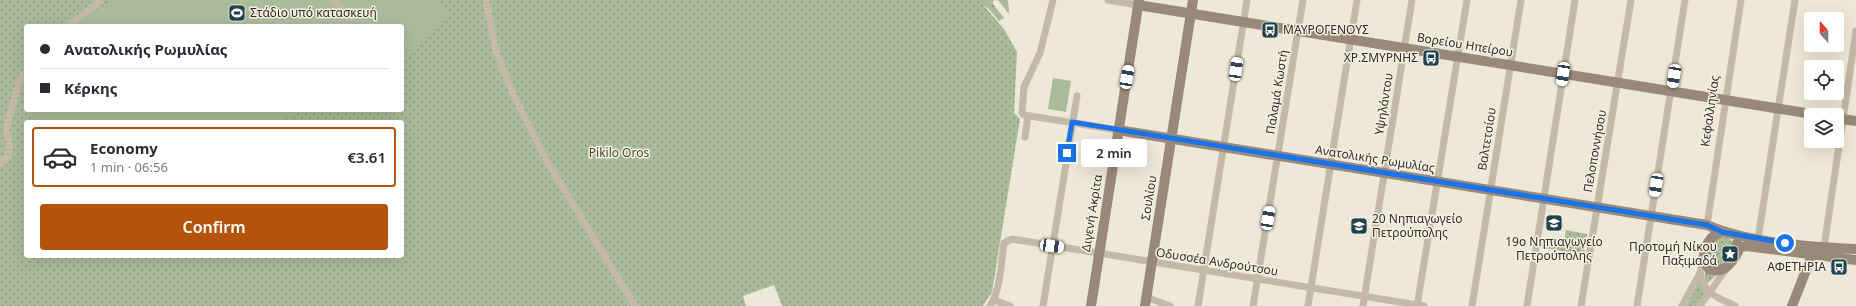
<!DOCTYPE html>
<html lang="en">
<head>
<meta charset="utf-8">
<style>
	body { margin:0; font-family:"Noto Sans",sans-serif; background:#f2f2f3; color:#2b2b33; height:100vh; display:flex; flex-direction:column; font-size:15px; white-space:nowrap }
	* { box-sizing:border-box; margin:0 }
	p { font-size:13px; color:#7c7c81 }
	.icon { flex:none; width:22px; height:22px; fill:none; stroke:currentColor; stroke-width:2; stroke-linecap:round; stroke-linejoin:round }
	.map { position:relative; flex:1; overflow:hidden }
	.panel { position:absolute; left:24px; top:120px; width:380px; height:138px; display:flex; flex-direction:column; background:#fff; border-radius:4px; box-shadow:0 4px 16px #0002 }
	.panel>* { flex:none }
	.banner { position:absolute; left:24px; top:24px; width:380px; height:88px; border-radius:4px; box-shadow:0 4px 16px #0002; display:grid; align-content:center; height:88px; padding:0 16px; background:#fff }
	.needle { width:26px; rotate:339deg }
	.buttons { position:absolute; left:1804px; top:12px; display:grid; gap:8px }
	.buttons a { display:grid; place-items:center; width:40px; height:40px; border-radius:4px; background:#fff; box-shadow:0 4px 16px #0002; font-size:20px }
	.end { position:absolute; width:18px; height:18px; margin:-9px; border:5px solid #1a73e8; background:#fff; box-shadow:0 0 0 2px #fff }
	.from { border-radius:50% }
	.bubble { position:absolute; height:28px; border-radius:4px; background:#fff; box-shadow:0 4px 16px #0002; font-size:13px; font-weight:600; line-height:28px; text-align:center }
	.car { position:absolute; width:12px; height:24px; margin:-12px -6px; border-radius:5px; box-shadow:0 0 3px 1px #0007; background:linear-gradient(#fff 24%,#345 0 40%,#fff 0 76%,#345 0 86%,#fff 0) }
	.banner b { display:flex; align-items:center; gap:14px; height:38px; font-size:15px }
	.banner b+b { border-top:1px solid #e1e1e2 }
	.banner i { width:10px; height:10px; background:#2b2b33 }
	ul { padding:7px 0 0; list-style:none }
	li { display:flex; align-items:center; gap:12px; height:60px; margin:0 8px 6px; padding:0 8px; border:2px solid transparent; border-radius:4px }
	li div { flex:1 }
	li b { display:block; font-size:15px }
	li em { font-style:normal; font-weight:600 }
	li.on { border-color:#b45309 }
	li>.icon { width:36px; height:36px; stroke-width:1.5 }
	.button { display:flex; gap:8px; margin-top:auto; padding:8px 16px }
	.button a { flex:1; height:46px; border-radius:4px; background:#b45309; color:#fff; font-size:16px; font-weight:600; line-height:46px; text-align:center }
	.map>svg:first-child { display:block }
	.forest { fill:url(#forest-firs) }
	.park { fill:url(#park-dots); fill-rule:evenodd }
	.pitch { fill:#aabb9a }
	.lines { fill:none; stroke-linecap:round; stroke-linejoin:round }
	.street { stroke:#c4b9a6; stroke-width:7 }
	.secondary { stroke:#988978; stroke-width:10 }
	.route { stroke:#1a73e8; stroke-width:5 }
	.labels { text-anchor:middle; stroke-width:3; stroke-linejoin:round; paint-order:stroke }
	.poi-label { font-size:12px; fill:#312c26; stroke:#f6f1e4; text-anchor:start }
	.street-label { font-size:12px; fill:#312c26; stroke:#f6f1e4 }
	.park-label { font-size:12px; fill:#3b4d2c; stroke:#f6f1e4 }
</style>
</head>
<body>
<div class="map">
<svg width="1856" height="306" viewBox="0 0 1856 306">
	<defs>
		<pattern id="forest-firs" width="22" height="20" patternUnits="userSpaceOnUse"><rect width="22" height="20" fill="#aabb9a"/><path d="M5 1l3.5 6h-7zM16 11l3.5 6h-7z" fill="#8b987d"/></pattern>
		<pattern id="park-dots" width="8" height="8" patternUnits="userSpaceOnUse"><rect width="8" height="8" fill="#aabb9a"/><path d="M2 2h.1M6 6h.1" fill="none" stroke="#8b987d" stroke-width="1.8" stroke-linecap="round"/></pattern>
	</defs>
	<rect width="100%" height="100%" fill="#eee8d8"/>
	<g class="forest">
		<polygon points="974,0 995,0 993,1 993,4 1004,18 999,21 988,8"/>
		<polygon points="998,0 1008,0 1009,12 1008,13"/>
	</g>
	<g class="park">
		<path d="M0 0H979L1004 29 1017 52 1014 113 1020 119 992 292 983 306H782L774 285 743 296 746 306H0ZM26 26H402V110H26ZM26 122H402V256H26Z"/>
		<polygon points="1566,230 1587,234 1584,254 1541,248 1543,238 1564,241"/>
		<path d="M1724 235 1729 237C1739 250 1729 257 1720 266L1709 265 1707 255 1711 242Z"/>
		<polygon points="1705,270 1716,275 1707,284 1705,279"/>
		<polygon points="1699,281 1705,293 1699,306 1686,306"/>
	</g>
	<g class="pitch">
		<polygon points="112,0 438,0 451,15 402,58 402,26 77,26"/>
		<polygon points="1053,78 1071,81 1066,112 1048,109"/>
		<polygon points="34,110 303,110 277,122 33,122"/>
	</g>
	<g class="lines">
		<g class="street">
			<polyline points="334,0 350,18"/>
			<polyline points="486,0 496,51 514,96 548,163 635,306"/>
			<polyline points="1053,0 1040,53 1024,87 1022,113 1024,115 1118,130"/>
			<polyline points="1108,0 1138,5"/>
			<polyline points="69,26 101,0"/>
			<polyline points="1025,137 1028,116"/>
			<polyline points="0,164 8,156 10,145 6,129 20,80 26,71"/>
			<polyline points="1707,225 1741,0"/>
			<polyline points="1758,239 1795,0"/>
			<polyline points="1824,247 1856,31"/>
			<path d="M1700 273C1705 295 1717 297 1735 306"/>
			<polyline points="1146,297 1170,306"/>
			<polyline points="994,300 1010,306"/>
			<path d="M990 306C1001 288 1001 263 1004 243L1012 239 1424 306"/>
			<polyline points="1043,306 1077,96"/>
			<polyline points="1198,306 1247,0"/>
			<polyline points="1253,306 1303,0"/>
			<polyline points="1308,306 1357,0"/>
			<polyline points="1363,306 1412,0"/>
			<polyline points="1417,306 1467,0"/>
			<polyline points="1472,306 1521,0"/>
			<polyline points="1527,306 1575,0"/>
			<polyline points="1581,306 1631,0"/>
			<polyline points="1637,306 1685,0"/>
			<polyline points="1682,306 1700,273 1703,260"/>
			<polyline points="1700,306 1726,269"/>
		</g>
		<g class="secondary">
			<polyline points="1138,5 1818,115"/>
			<polyline points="1837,118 1856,121"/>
			<path d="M1118 130 1707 225C1749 243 1809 247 1856 249"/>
			<path d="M1721 232C1708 237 1705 247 1703 260L1709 269C1724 274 1731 264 1738 252L1737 243"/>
			<polyline points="1738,248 1746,246 1856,260"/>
			<polyline points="1091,306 1139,0"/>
			<polyline points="1145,306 1193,0"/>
			<polyline points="1792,306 1812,255"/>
		</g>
	</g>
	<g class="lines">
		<polyline class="route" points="1067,153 1072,122 1707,225 1722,232 1785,243"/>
	</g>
	<defs>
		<g id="stadium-square" transform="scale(0.9)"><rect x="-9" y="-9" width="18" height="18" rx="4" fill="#20434e" stroke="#f6f1e4"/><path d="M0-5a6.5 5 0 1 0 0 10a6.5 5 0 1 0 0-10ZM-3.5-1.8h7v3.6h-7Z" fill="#fff"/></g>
		<g id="bus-square" transform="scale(0.9)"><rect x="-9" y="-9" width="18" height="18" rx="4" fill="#20434e" stroke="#f6f1e4"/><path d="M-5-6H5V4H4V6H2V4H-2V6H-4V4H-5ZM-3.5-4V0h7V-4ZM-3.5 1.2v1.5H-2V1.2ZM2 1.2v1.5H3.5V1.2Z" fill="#fff"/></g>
		<g id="school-square" transform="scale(0.9)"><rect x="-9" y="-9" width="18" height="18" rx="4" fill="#20434e" stroke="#f6f1e4"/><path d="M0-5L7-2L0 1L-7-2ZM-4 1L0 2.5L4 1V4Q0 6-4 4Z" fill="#fff"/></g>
		<g id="sight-square" transform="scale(0.9)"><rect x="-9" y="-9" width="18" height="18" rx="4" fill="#20434e" stroke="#f6f1e4"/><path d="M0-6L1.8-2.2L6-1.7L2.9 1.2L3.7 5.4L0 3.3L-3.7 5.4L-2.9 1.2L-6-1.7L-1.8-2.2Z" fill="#fff"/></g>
	</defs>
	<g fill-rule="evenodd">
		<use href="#stadium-square" x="237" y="13"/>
		<use href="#bus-square" x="1270" y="30"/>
		<use href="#bus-square" x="1431" y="58"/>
		<use href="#school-square" x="1554" y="223"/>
		<use href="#school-square" x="1359" y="226"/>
		<use href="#sight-square" x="1730" y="254"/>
		<use href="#bus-square" x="1839" y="267"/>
	</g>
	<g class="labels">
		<g class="poi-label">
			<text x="250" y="17">Στάδιο υπό κατασκευή</text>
			<text x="1283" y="34">ΜΑΥΡΟΓΕΝΟΥΣ</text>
			<text x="1418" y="62" text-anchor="end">ΧΡ.ΣΜΥΡΝΗΣ</text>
			<text x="1372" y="223">20 Νηπιαγωγείο<tspan x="1372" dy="14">Πετρούπολης</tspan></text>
			<text x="1554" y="246" text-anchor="middle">19ο Νηπιαγωγείο<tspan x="1554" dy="14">Πετρούπολης</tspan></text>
			<text x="1717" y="251" text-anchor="end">Προτομή Νίκου<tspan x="1717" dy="14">Παξιμαδά</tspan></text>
			<text x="1826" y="271" text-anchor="end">ΑΦΕΤΗΡΙΑ</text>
		</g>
		<g class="street-label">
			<text transform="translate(1465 45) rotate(9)" y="4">Βορείου Ηπείρου</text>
			<text transform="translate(1277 92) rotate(-81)" y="4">Παλαμά Κωστή</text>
			<text transform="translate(1384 104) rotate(-81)" y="4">Υψηλάντου</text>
			<text transform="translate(1710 111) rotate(-82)" y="4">Κεφαλληνίας</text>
			<text transform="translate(1487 139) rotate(-81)" y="4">Βαλτετσίου</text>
			<text transform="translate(1595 151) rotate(-80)" y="4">Πελοποννήσου</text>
			<text transform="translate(1375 159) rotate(9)" y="4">Ανατολικής Ρωμυλίας</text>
			<text transform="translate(1149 198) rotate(-81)" y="4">Σουλίου</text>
			<text transform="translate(1092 213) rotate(-81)" y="4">Διγενή Ακρίτα</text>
			<text transform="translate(1217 262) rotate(9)" y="4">Οδυσσέα Ανδρούτσου</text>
		</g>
		<g class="park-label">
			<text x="619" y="157">Pikilo Oros</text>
		</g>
	</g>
</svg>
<div class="buttons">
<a><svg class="needle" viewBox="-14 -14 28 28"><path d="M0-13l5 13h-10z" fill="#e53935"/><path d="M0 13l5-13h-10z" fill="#7c7c81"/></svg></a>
<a><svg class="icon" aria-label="locate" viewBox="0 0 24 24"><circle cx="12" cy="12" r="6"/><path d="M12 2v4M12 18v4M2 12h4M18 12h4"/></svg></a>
<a><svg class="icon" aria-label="layers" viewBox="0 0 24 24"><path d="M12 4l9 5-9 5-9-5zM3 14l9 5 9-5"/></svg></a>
</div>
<i class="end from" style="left:1785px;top:243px"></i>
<i class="end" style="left:1067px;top:153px"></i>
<div class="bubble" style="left:1081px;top:139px;width:66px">2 min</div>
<i class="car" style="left:1236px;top:69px;rotate:8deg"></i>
<i class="car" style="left:1563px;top:74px;rotate:189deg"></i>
<i class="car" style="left:1674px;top:76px;rotate:189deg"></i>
<i class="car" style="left:1127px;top:77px;rotate:10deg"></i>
<i class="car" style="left:1656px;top:185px;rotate:189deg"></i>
<i class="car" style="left:1268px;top:218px;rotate:10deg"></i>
<i class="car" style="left:1052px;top:246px;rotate:98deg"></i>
<div class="banner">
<b><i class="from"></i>Ανατολικής Ρωμυλίας</b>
<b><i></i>Κέρκης</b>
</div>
<section class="panel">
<ul>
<li class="on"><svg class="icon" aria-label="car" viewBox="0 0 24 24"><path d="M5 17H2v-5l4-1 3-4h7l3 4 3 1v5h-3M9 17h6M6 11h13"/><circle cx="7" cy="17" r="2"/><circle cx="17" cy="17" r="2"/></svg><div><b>Economy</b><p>1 min · 06:56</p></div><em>€3.61</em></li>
</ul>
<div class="button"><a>Confirm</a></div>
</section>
</div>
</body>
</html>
